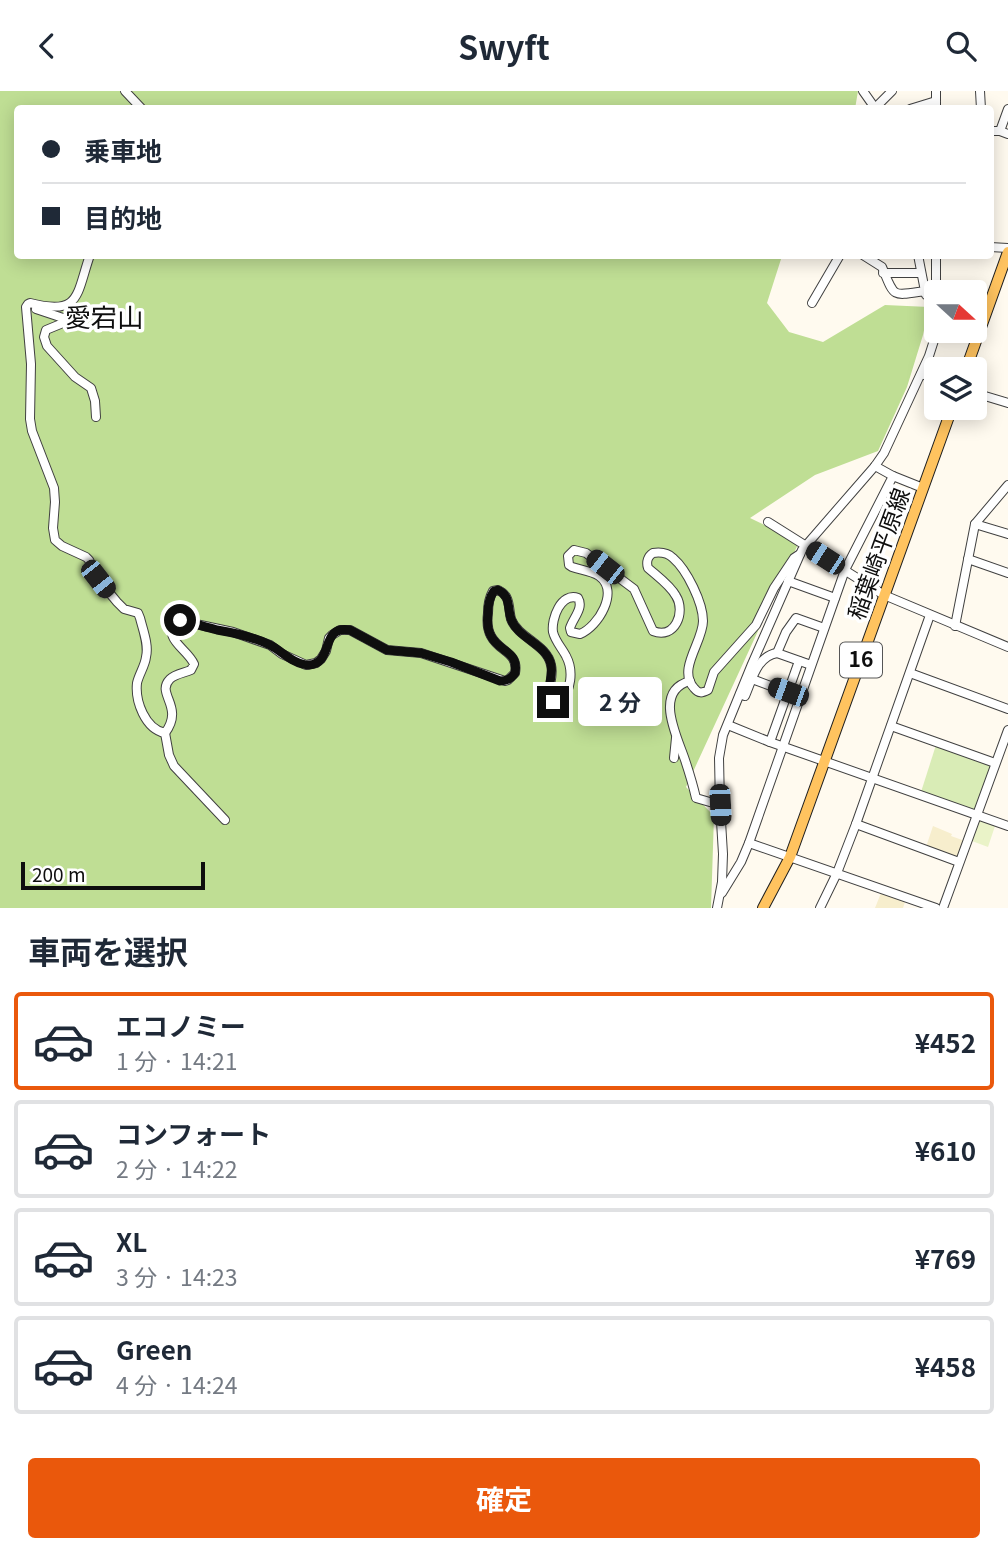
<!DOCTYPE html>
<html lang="ja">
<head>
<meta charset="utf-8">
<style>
	body { margin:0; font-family:Georgia,"Noto Sans JP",serif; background:#f2f2f3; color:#1f2937; height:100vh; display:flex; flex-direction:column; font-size:26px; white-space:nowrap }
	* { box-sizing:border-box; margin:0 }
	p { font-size:23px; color:#747a83 }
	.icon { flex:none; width:38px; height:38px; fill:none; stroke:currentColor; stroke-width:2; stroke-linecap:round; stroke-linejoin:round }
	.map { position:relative; height:817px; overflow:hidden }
	.panel { display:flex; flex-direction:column; background:#fff; flex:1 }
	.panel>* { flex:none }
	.banner { position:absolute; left:14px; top:14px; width:980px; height:154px; border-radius:7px; box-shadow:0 4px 18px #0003; display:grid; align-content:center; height:154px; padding:0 28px; background:#fff }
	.needle { width:46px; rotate:111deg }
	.fabs { position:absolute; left:924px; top:189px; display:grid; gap:14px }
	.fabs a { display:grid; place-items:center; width:63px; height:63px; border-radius:7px; background:#fff; box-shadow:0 4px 18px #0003; font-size:35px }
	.scale { position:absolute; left:21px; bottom:18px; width:184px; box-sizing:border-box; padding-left:7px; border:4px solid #0e0e0e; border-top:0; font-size:19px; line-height:24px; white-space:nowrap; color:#0e0e0e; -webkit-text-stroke:5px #fff; paint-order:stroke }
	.end { position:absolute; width:32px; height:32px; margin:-16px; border:9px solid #0e0e0e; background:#fff; box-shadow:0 0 0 4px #fff }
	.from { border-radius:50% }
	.bubble { position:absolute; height:49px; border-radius:7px; background:#fff; box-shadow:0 4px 18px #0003; font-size:23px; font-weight:700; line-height:49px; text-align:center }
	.car { position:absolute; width:21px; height:42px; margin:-21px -10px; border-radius:9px; box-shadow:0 0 5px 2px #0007; background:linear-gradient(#222 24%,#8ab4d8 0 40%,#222 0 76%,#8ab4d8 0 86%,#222 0) }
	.banner b { display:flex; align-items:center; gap:24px; height:66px; font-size:26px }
	.banner b+b { border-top:2px solid #e0e1e3 }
	.banner i { width:18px; height:18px; background:#1f2937 }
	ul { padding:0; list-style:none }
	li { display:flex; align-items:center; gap:21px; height:98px; margin:0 14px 10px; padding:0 14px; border:4px solid #e0e1e3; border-radius:7px }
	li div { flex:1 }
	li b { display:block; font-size:26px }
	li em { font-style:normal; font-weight:700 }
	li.on { border-color:#ea580c }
	li>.icon { width:63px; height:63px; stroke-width:1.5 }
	h2 { padding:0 28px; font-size:32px; line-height:84px }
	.button { display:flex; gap:14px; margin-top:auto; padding:14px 28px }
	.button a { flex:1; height:80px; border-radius:7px; background:#ea580c; color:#fff; font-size:28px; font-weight:700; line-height:80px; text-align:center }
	header { display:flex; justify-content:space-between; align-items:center; height:91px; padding:0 28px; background:#fff; font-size:32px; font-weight:700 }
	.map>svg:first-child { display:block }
	.farmland { fill:#f7eecd }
	.green { fill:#d9ecb6 }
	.forest { fill:#bfde94 }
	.pitch { fill:#eaf3c8 }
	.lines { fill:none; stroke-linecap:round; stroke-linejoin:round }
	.minor-casing { stroke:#414141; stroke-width:10 }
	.major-casing { stroke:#1f1f1f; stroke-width:12 }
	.minor { stroke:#fff; stroke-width:8 }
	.major { stroke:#ffc35f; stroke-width:10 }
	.route { stroke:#0e0e0e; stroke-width:9 }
	.labels { text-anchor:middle; stroke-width:7; stroke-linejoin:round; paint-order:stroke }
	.shield { fill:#fff; stroke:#565656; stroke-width:2 }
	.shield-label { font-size:21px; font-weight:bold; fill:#0e0e0e }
	.street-label { font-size:23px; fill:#0e0e0e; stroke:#fff }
	.quarter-label { font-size:26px; fill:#0e0e0e; stroke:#fff }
</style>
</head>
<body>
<header><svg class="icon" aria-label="back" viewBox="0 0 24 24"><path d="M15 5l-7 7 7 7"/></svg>Swyft<svg class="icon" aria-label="search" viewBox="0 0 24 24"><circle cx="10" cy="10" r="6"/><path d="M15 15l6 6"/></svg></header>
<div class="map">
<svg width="1008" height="817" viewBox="0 0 1008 817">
	<rect width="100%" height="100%" fill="#fffaef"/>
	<g class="farmland">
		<polygon points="933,735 952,743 951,745 965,750 959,765 956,766 926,756"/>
		<polygon points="881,802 905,811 903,817 875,817"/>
	</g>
	<polygon class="green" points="936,654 990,673 991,676 976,719 973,720 921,701"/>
	<polygon class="forest" points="0,0 858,0 855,18 18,18 18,164 782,165 767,212 789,241 823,251 885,214 929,216 923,244 907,296 878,360 815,384 750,427 799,451 686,696 714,725 711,817 0,817"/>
	<polygon class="pitch" points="980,729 995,735 988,756 972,750"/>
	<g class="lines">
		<g class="minor-casing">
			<g id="minor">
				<polyline points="125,0 142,18"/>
				<polyline points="863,0 875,17"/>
				<polyline points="936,0 936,18"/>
				<polyline points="980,0 981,18"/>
				<polyline points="874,18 892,0"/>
				<polyline points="910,18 936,10"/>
				<polyline points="990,40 1000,40 1008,43"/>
				<polyline points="1000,40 1008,18"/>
				<polyline points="990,156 1008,157"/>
				<path d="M90 164C76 204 81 225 30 212L28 213 26 216 31 273 30 328 32 340 54 397 55 411 53 437 55 449 62 455 86 466 89 469 98 488 117 511 124 518 138 522 140 527C143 539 149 554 146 566 145 575 139 583 137 592 135 610 145 638 165 642 185 615 155 603 170 588 175 583 184 582 191 579L194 573C187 557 161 548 177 529L233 541 270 554 282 563 306 574 316 572 321 568 326 560 329 547 332 544 340 539H350L387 559 421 562 505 590 508 589 515 582C519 561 499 561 491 545 487 538 487 530 488 522 488 514 489 507 493 500L498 499C511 505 508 516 511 528 518 547 547 553 551 574 554 585 548 596 549 607L553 611H560C571 600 574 580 566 565 562 557 555 550 553 541 551 528 561 501 578 507 584 517 573 527 570 537L571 541 580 543C598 536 620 500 599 485 592 480 581 479 572 476L569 474 568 465 574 459 586 462 634 498 653 540C675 549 686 521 676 505 670 494 657 485 648 477 646 471 648 465 653 462 660 461 668 462 673 467 687 479 703 512 703 530 703 551 677 578 694 597 699 603 702 602 708 599L714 581 756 534 774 497 794 467 800 463"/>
				<path d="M863 164 882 176C895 207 891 205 925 200L926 204 936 210"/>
				<polyline points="918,164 925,200"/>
				<polyline points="936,164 936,214"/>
				<polyline points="883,182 921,182"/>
				<polyline points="812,212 840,164"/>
				<polyline points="36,218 63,227 63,232 46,239 44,246 47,255 75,286 91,297 95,310 96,326"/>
				<polyline points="921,283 936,288"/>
				<polyline points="975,302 1008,312"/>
				<polyline points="875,375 893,385 923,397"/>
				<polyline points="768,431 884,504 1008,556"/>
				<polyline points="975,433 1008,443"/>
				<polyline points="968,468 1008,482"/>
				<polyline points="788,490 835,507"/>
				<polyline points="955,535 975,433 1008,394"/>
				<polyline points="811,574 777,562 786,541 796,527 824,537"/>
				<polyline points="910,582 1008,618"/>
				<polyline points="752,588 800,606"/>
				<path d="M690 590C653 600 677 645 685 669 689 681 693 694 696 707L720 714"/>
				<path d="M740 603 745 605C752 589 757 565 777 562"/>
				<polyline points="728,634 770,651 1008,735"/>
				<polyline points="891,635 995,672"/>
				<polyline points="165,642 169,664 174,675 225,729"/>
				<polyline points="770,651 799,570"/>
				<polyline points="674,667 676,647"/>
				<polyline points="856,733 959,771"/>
				<polyline points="749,752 936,817"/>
				<polyline points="722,802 741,771 749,752 845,479 893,385"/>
				<polyline points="717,817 722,791 723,763 720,714 719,667 723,644 752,573 802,459 875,375 884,362 929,265 937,240"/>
				<polyline points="820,817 837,782 856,733 930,524"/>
				<polyline points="943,817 1008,639"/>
			</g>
		</g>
		<g class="major-casing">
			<g id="major">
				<polyline points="966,278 1008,161"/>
				<polyline points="763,817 790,766 952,317"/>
			</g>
		</g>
		<use href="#minor" class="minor"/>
		<use href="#major" class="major"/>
	</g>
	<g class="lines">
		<path class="route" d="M180 529C193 532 205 536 217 539 235 542 254 546 270 554 282 560 294 574 309 574 334 573 320 533 350 539L387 559 421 562 451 571 500 590C507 590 511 588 515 582 519 560 499 561 491 545 487 538 487 530 488 522 488 513 489 507 494 500L498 499C511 505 507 516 511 528 518 548 547 553 551 574 554 587 544 600 553 611"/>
	</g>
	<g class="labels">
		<rect class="shield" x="840" y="551.5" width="42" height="35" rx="5"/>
		<g class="shield-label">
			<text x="861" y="576">16</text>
		</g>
		<g class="street-label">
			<text transform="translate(879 463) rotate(-70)" y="8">稲葉崎平原線</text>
		</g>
		<g class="quarter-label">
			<text x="104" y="236">愛宕山</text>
		</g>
	</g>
</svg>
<div class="fabs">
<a><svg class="needle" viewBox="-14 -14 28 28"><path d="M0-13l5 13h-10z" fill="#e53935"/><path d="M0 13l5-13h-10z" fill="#747a83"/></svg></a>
<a><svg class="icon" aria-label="layers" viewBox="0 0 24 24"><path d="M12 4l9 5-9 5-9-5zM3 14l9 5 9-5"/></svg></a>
</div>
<div class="scale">200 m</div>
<i class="end from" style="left:180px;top:529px"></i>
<i class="end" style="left:553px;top:611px"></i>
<div class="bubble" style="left:578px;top:586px;width:84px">2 分</div>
<i class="car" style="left:825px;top:467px;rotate:303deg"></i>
<i class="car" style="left:605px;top:476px;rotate:308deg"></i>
<i class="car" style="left:98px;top:488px;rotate:142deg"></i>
<i class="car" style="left:788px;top:601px;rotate:290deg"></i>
<i class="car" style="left:720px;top:714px;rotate:177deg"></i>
<div class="banner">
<b><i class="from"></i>乗車地</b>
<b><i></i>目的地</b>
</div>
</div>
<section class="panel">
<h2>車両を選択</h2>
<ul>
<li class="on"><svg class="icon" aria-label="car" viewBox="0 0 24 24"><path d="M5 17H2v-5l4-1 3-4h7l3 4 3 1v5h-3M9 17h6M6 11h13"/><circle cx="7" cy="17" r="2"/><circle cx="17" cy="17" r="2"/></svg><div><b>エコノミー</b><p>1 分 · 14:21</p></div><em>¥452</em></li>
<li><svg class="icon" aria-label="car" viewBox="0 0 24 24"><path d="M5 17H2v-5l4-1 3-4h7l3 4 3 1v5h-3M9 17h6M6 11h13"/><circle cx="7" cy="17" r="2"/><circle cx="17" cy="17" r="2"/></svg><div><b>コンフォート</b><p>2 分 · 14:22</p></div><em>¥610</em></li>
<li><svg class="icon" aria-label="car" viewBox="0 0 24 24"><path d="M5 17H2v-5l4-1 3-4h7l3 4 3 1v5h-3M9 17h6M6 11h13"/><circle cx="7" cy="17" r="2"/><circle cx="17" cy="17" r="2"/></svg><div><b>XL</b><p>3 分 · 14:23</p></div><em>¥769</em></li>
<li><svg class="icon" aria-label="car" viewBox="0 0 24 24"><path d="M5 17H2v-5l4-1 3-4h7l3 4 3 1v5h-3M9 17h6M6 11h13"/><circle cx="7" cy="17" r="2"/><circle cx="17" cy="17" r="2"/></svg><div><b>Green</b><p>4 分 · 14:24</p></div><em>¥458</em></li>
</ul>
<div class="button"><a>確定</a></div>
</section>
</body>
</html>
